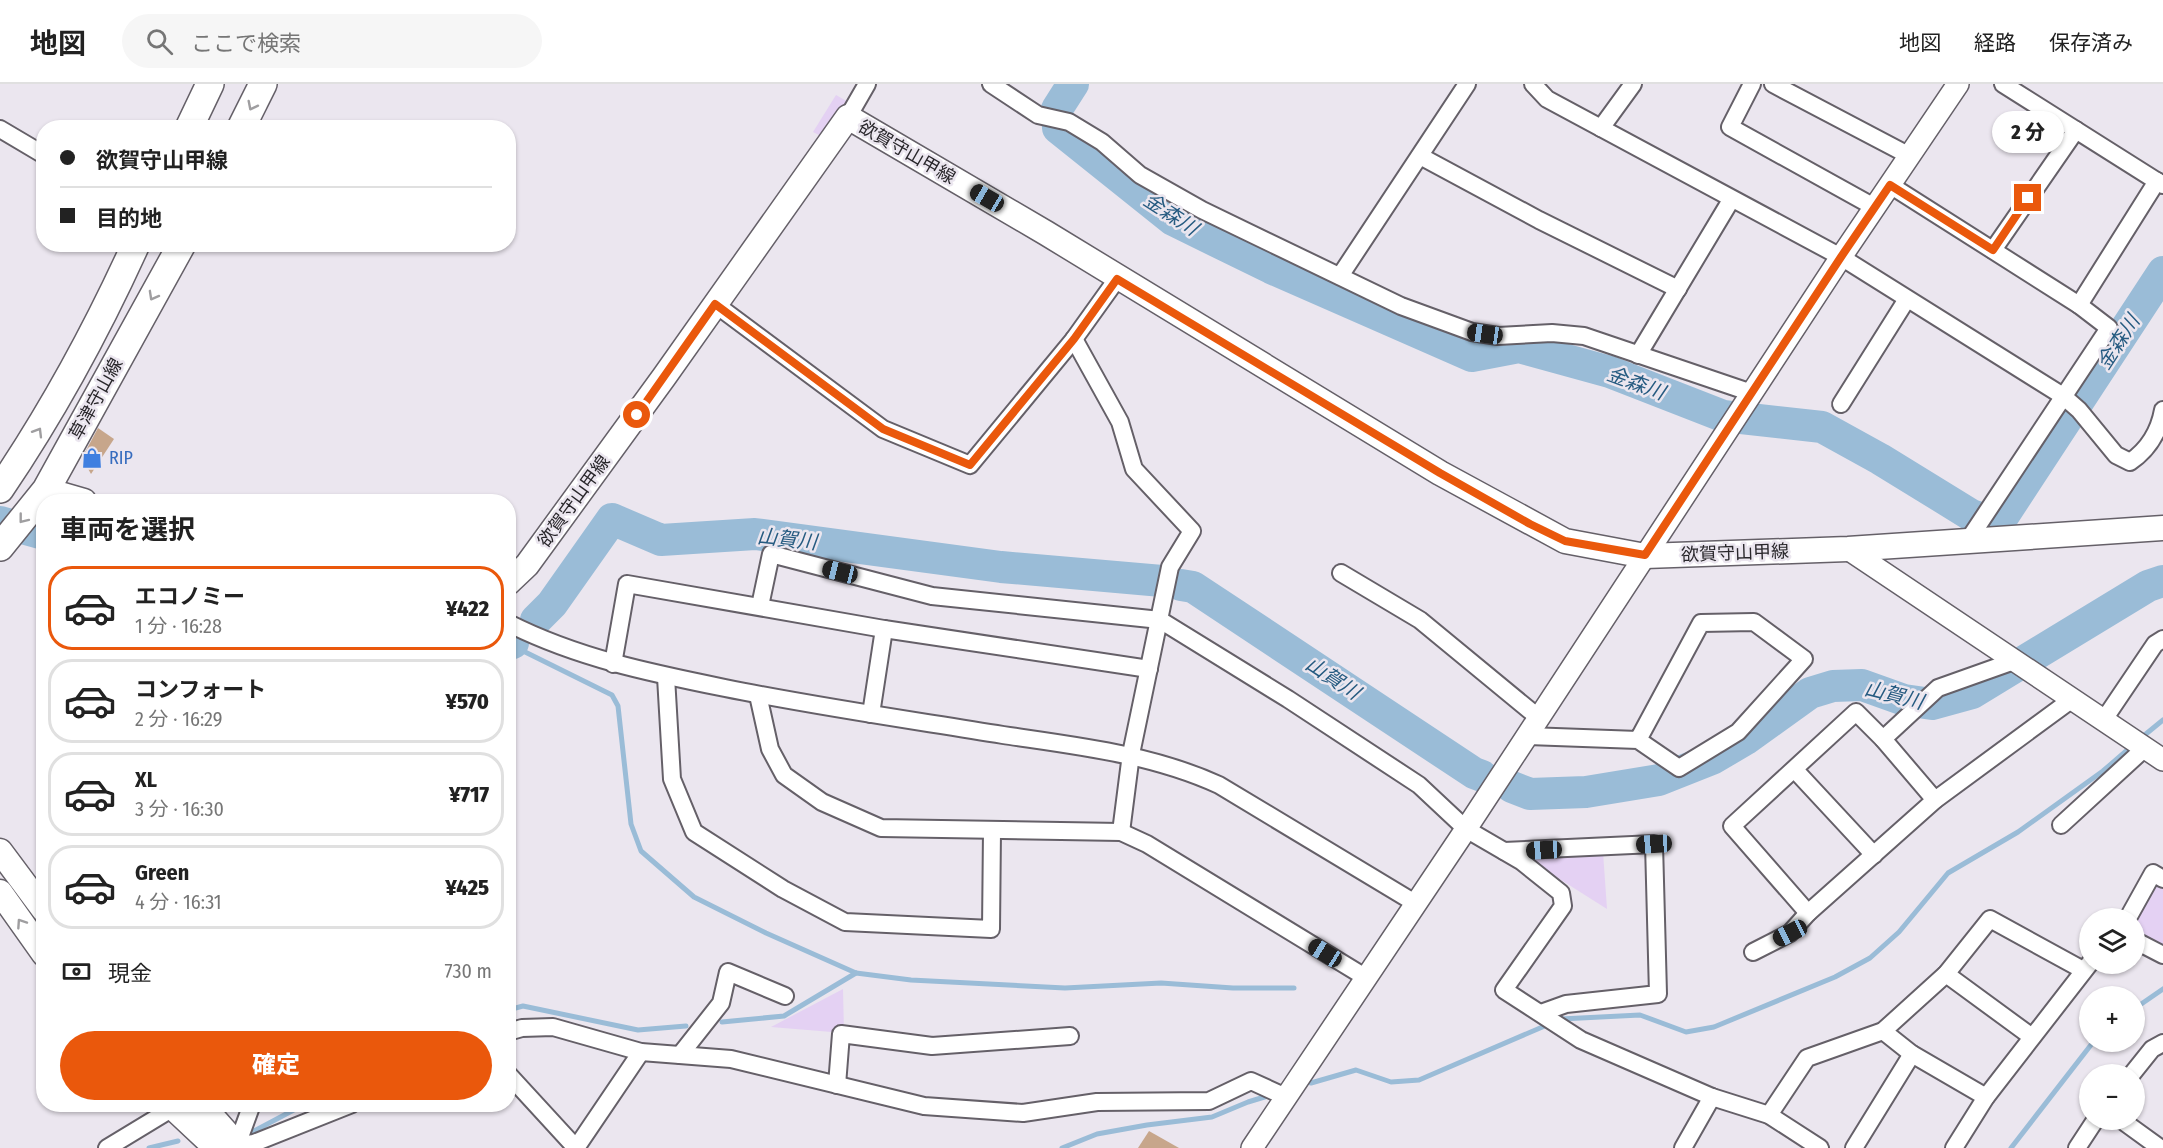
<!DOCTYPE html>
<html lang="ja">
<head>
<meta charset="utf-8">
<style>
	body { margin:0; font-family:"Fira Sans Condensed","Noto Sans JP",sans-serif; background:#f6f6f6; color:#222; height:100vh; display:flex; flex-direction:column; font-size:22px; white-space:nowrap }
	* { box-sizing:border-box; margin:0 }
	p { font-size:20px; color:#767676 }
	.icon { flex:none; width:33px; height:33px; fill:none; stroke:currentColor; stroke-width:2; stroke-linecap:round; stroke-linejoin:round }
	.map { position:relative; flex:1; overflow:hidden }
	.drawer { position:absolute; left:36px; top:410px; width:480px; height:618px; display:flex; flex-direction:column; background:#fff; border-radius:24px; box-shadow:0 2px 4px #0004 }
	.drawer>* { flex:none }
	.hud { position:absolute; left:36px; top:36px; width:480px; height:132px; border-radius:24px; box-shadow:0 2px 4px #0004; display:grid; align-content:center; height:132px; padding:0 24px; background:#fff }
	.buttons { position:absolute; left:2079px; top:824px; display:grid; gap:12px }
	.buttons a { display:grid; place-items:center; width:66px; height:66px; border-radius:50%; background:#fff; box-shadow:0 2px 4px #0004; font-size:30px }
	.end { position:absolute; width:27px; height:27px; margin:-14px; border:8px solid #ea580c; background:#fff; box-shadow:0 0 0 3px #fff }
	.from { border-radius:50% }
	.bubble { position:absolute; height:42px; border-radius:21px; background:#fff; box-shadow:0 2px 4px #0004; font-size:20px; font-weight:800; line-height:42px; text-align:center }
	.car { position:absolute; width:18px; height:36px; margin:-18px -9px; border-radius:8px; box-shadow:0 0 4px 2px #0007; background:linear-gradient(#222 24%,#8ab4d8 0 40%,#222 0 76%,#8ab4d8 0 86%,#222 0) }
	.hud b { display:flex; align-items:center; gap:21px; height:57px; font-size:22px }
	.hud b+b { border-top:2px solid #e0e0e0 }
	.hud i { width:15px; height:15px; background:#222 }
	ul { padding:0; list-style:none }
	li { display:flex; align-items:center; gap:18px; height:84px; margin:0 12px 9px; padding:0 12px; border:3px solid #e0e0e0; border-radius:24px }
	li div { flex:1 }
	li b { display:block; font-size:22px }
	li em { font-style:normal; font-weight:800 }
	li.on { border-color:#ea580c }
	li>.icon { width:54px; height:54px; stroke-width:1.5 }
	h2 { padding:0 24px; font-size:27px; line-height:72px }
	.pay { display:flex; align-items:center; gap:15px; height:66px; padding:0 24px; font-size:22px }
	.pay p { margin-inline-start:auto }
	.primary-button { display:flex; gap:12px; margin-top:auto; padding:12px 24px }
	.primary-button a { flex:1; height:69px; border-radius:36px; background:#ea580c; color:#fff; font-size:24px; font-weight:800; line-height:69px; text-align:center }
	header { display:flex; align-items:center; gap:36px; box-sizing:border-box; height:84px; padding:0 30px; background:#fff; border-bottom:2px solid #e0e0e0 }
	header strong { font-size:28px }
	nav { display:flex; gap:33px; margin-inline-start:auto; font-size:21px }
	.search { width:420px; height:54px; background:#f6f6f6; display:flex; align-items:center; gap:15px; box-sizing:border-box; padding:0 21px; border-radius:33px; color:#767676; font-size:22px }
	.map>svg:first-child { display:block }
	.green { fill:#e4d1f3 }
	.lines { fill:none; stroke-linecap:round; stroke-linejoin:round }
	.stream { stroke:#9abcd7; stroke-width:5 }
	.river { stroke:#9abcd7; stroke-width:32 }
	.building { fill:#c7a68b }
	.minor-casing { stroke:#656068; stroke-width:20 }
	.tertiary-casing { stroke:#656068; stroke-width:24 }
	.secondary-casing { stroke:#656068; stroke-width:27 }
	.primary-casing { stroke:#656068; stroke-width:30 }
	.minor { stroke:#fff; stroke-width:16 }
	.tertiary { stroke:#fff; stroke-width:21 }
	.secondary { stroke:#fff; stroke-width:24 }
	.primary { stroke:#fff; stroke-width:27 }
	.oneway { stroke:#9f9ea0 }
	.route { stroke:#ea580c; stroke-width:8 }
	.labels { text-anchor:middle; stroke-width:5; stroke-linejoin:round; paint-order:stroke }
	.street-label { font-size:18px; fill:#29272b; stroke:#ebe6ef }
	.shop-label { font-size:18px; fill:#366cbe; stroke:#ebe6ef; text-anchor:start }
	.water-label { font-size:20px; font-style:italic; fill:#265b81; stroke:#ebe6ef }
</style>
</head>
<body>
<header>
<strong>地図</strong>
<div class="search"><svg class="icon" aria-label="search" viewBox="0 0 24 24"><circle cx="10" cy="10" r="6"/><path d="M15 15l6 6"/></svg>ここで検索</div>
<nav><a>地図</a><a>経路</a><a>保存済み</a></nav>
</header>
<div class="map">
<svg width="2163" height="1064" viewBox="0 0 2163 1064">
	<rect width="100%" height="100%" fill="#ebe6ef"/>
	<g class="green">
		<polygon points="836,11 850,19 827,55 813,48"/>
		<polygon points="1603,768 1607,825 1528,775"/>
		<polygon points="2155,794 2163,798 2163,865 2135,851 2134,834"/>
		<polygon points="843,905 844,949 771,943"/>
	</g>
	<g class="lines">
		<g class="stream">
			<polyline points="511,561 612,611 618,622 631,740 641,767 694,813 766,849 856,889 911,896 1065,904 1161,899 1233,904 1294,904"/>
			<polyline points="2141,654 2163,636"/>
			<polyline points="2134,925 2163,905"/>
			<polyline points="508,926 523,922 638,946 686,942"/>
			<polyline points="722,938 784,932 856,889"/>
			<polyline points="1311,999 1356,986 1391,998 1419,996 1561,935 1640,931 1686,948 1714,943 1835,893 1870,874 1899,848 1948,789 2018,748 2103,687 2132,662"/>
			<polyline points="245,1048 254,1047 305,1020"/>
			<polyline points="149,1064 178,1057"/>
			<polyline points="1062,1064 1097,1050 1147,1041 1212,1033 1248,1018 1271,1011"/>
			<polyline points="2011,1064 2094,957"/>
		</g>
		<g class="river">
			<polyline points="1073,0 1057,25 1058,44 1173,136 1271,184 1472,272 1519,263 1610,288 1723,332 1822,343 1880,375 1971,431 1998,440 2163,188"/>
			<polyline points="0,438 44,450"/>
			<polyline points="1181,501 1193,503 1474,689 1482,692"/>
			<polyline points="536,536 552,520 612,435 661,456 755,450 1001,483 1162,497"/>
			<polyline points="508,561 513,559"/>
			<polyline points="1512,703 1530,710 1586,708 1659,696 1712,675 1746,655 1810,609 1833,602 1862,601 1904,616 1932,620 1972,609 2148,502 2163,497"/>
		</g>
	</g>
	<g class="building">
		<polygon points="98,344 114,355 91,390 82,374"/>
		<polygon points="1149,1047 1179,1064 1138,1064"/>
	</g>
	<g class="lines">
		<g class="minor-casing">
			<g id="minor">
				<polyline points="991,0 1038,31 1069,38 1102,58 1140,91 1202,126 1401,222 1472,248 1498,252 1552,249 1584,252 1752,309"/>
				<path d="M1533 0 1547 15 1841 173 2063 312 2079 326 2116 371 2130 378C2149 365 2159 348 2163 326"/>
				<polyline points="1752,0 1730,43 1876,124"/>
				<polyline points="1773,0 1910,72"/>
				<polyline points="2003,0 2163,101"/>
				<polyline points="848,33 867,0"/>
				<polyline points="1601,44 1633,0"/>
				<polyline points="0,45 44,71"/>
				<polyline points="1420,72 1539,136 1678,205"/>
				<polyline points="1890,101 2079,221 2109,244 1967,458"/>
				<polyline points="1993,166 2076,46"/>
				<polyline points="1340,192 1467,0"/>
				<polyline points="715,220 883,345 970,381 1074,255 1117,195"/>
				<polyline points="2079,221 2157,97"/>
				<polyline points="1074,255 1120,338 1134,385 1192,447 1170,483 1131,670 1121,748"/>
				<polyline points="1638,271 1731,116"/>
				<polyline points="1841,320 1907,215"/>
				<polyline points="1341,489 1420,536 1539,634"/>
				<polyline points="760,522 771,470 932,512 1160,536 1288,615 1419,701 1466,745 1521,777 1561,809 1563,822 1504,906 1581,956 1712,1013 1769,1031 1820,1064"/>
				<path d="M508 539C577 574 651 589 725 604 818 623 911 636 1003 651 1077 662 1151 670 1219 701L1415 819"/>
				<polyline points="613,580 627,500 884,545 1149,585"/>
				<polyline points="666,593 672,695 694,748 783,805 845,838 991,845 992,747"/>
				<polyline points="758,611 770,665 784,691 822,718 881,744 1121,748 1147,760 1365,893"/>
				<polyline points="871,630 884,545"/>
				<polyline points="2103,637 2155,560 2163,555"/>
				<polyline points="1528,652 1638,656 1679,684 1738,648 1804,575 1754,538 1701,539 1638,656"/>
				<polyline points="1883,655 1938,604 2014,577"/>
				<polyline points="1795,686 1874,771"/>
				<polyline points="2061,741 2145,664"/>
				<polyline points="1504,767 1654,760 1658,910 1566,920 1541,929"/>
				<polyline points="1808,829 1732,742 1856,628 1883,655 1935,716"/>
				<polyline points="2128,834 2153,789 2163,795"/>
				<polyline points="2134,856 2163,871"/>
				<polyline points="1753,868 1790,849 1808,829 1935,716 2071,616"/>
				<polyline points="1946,890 2032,953"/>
				<polyline points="1883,947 1912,970 1986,1013"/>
				<polyline points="508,948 522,944 553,943 641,968 731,975 924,1022 1023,1029 1097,1018 1209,1017 1251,997 1286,1013"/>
				<polyline points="680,971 721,919 728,888 785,912"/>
				<polyline points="508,990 576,1064 641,968"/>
				<polyline points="2132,990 2152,965 2163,959"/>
				<polyline points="837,1001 841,950 932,962 1070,952"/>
				<polyline points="1769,1031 1807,974 1883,947 1946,890 1990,835 2083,886"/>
				<polyline points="2120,1035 2160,1064"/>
				<polyline points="236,1062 254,1059 352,1020"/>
				<polyline points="107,1064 173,1024"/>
				<polyline points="236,1064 252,1020"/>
				<polyline points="1683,1064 1712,1013"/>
				<polyline points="1854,1064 1912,970"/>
				<polyline points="1954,1064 1986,1013 2090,879"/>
				<polyline points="2077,1064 2096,1035"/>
			</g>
		</g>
		<g class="tertiary-casing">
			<g id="tertiary">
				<polyline points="1848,465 2163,676"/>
				<polyline points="1252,1064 1466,745 1841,173 1958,0"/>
			</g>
		</g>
		<g class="secondary-casing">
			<g id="secondary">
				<polyline points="46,406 84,417"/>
				<polyline points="508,499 527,481 664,293 848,33 1046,149 1440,389 1565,457 1645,472 1848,465 2163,444"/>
				<polyline points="0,767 44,826"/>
				<polyline points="0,808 44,870"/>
				<polyline points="169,1020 216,1064"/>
				<polyline points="201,1020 240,1064"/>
			</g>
		</g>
		<g class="primary-casing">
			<g id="primary">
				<polyline points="189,44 210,0"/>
				<polyline points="241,44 263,0"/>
				<path d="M0 405C53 327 97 246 136 160"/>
				<polyline points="0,463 46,406 182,160"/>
			</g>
		</g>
		<use href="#minor" class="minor"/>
		<use href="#tertiary" class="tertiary"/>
		<use href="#secondary" class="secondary"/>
		<use href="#primary" class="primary"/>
	</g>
	<defs><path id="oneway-chevron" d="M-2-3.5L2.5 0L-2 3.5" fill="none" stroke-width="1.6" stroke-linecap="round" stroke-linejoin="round" transform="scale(1.5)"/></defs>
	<g class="oneway">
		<use href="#oneway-chevron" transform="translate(252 22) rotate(117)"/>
		<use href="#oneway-chevron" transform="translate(153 212) rotate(119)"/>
		<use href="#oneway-chevron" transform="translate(38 348) rotate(-59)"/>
		<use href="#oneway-chevron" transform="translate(23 435) rotate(128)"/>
		<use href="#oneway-chevron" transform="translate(21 839) rotate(-124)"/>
	</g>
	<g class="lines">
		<polyline class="route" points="637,331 715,220 883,345 970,381 1074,255 1117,195 1440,389 1530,440 1565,457 1645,471 1841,173 1890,101 1993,166 2028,114"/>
	</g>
	<defs>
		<g id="shop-bare" transform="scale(1.62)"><path d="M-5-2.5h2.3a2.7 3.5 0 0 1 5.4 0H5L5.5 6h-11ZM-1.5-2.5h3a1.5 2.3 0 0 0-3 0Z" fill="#3f7fe0" stroke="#ebe6ef" stroke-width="2.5" paint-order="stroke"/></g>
	</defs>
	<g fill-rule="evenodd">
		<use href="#shop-bare" x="92" y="374"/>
	</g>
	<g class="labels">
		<g class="street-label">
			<text transform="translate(907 68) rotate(30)" y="6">欲賀守山甲線</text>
			<text transform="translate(96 315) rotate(-61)" y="6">草津守山線</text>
			<text transform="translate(574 417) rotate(-54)" y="6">欲賀守山甲線</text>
			<text transform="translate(1735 469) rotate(-2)" y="6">欲賀守山甲線</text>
		</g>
		<g class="shop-label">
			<text x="109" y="380">RIP</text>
		</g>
		<g class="water-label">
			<text transform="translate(1171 130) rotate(33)" y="7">金森川</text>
			<text transform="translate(2118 258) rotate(-57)" y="7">金森川</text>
			<text transform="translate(1636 299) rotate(20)" y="7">金森川</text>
			<text transform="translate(787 455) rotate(6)" y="7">山賀川</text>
			<text transform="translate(1333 594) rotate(33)" y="7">山賀川</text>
			<text transform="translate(1894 611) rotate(14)" y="7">山賀川</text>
		</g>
	</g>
</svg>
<div class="buttons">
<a><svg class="icon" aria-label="layers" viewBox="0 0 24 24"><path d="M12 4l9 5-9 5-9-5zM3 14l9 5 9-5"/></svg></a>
<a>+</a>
<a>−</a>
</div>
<i class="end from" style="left:637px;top:331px"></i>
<i class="end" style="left:2028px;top:114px"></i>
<div class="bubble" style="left:1992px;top:27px;width:72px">2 分</div>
<i class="car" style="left:987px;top:114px;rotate:300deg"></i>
<i class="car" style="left:1485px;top:250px;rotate:278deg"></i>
<i class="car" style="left:840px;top:488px;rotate:284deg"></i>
<i class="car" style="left:1654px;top:760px;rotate:267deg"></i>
<i class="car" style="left:1544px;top:766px;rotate:267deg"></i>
<i class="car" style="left:1790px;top:849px;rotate:243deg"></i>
<i class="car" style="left:1325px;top:869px;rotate:302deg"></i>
<div class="hud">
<b><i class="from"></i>欲賀守山甲線</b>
<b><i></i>目的地</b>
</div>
<section class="drawer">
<h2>車両を選択</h2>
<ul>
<li class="on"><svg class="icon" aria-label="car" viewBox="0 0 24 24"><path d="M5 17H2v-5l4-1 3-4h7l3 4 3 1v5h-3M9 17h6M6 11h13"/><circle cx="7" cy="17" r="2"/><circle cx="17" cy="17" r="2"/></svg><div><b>エコノミー</b><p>1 分 · 16:28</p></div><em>¥422</em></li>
<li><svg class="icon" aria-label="car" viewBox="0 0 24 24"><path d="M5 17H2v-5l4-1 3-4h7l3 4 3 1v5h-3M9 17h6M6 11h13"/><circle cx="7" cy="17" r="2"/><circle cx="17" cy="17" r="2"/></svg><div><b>コンフォート</b><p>2 分 · 16:29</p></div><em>¥570</em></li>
<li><svg class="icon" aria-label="car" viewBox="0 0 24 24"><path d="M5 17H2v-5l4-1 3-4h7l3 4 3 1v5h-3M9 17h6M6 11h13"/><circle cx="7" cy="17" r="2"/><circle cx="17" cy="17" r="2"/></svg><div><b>XL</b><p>3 分 · 16:30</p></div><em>¥717</em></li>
<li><svg class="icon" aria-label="car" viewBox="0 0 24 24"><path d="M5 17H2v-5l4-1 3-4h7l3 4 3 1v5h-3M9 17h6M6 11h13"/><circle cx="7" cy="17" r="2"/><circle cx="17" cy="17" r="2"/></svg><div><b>Green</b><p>4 分 · 16:31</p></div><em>¥425</em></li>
</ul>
<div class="pay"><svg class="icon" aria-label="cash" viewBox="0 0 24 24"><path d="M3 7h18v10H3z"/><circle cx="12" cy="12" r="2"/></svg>現金<p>730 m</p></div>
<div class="primary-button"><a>確定</a></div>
</section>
</div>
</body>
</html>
